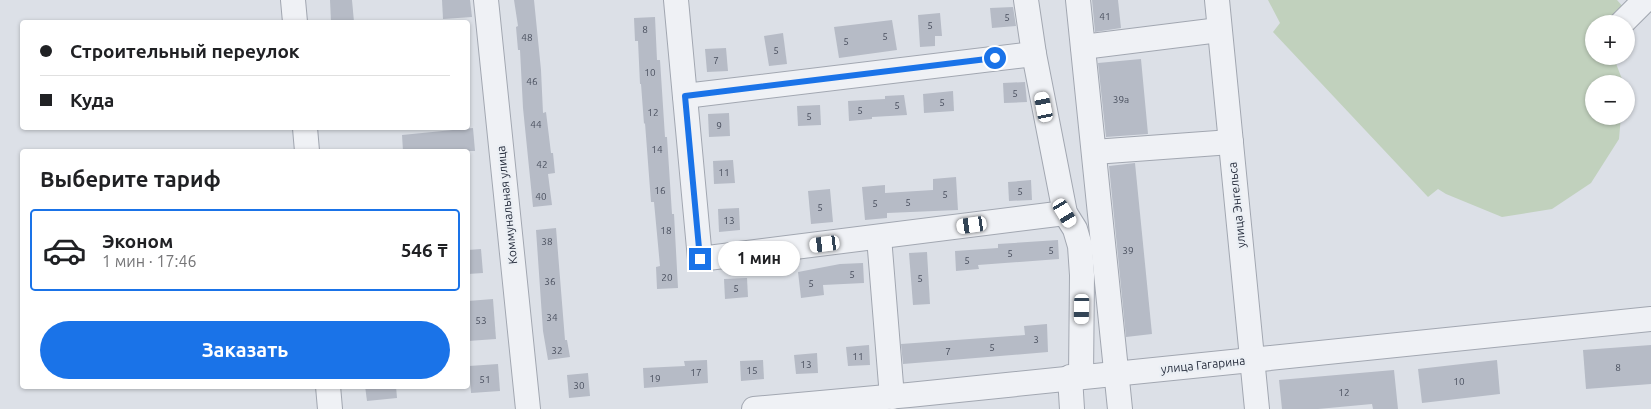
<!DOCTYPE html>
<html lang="ru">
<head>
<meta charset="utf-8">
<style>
	body { margin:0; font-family:Ubuntu,sans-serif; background:#f6f6f6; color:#202124; height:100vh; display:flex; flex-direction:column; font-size:19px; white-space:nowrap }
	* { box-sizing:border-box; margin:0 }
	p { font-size:16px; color:#757577 }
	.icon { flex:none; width:28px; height:28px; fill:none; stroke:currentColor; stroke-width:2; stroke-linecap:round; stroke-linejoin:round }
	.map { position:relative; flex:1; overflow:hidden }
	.side { position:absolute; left:20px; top:149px; width:450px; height:240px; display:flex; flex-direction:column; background:#fff; border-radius:5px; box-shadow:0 1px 4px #0004 }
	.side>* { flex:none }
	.hud { position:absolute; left:20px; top:20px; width:450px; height:110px; border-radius:5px; box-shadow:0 1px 4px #0004; display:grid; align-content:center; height:110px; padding:0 20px; background:#fff }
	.controls { position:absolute; left:1585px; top:15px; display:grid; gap:10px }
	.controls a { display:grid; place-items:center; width:50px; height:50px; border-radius:50%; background:#fff; box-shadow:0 1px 4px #0004; font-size:25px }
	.end { position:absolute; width:22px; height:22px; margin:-11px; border:6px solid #1a73e8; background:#fff; box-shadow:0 0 0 2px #fff }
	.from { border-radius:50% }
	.bubble { position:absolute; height:35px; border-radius:18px; background:#fff; box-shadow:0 1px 4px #0004; font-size:16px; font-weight:700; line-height:35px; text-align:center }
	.car { position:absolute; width:15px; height:30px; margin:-15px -8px; border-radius:6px; box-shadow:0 0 4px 1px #0007; background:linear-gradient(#fff 24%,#345 0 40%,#fff 0 76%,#345 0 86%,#fff 0) }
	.hud b { display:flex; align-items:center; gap:18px; height:48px; font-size:19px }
	.hud b+b { border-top:1px solid #e0e0e0 }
	.hud i { width:12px; height:12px; background:#202124 }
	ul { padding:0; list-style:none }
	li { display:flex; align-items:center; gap:15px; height:82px; margin:0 10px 8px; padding:0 10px; border:2px solid #e0e0e0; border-radius:5px }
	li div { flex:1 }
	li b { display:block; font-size:19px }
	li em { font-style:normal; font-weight:700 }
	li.active { border-color:#1a73e8 }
	li>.icon { width:45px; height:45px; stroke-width:1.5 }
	h2 { padding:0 20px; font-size:22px; line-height:60px }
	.cta { display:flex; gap:10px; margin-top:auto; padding:10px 20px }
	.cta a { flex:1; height:58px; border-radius:30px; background:#1a73e8; color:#fff; font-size:20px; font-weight:700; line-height:58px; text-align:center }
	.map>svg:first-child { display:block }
	.green { fill:#c1d1bd }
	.building { fill:#b6bbc6 }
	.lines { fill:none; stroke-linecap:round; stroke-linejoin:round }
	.minor-casing { stroke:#a2a7b1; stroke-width:26 }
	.minor { stroke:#eff1f5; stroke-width:24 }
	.route { stroke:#1a73e8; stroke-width:6 }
	.labels { text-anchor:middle; stroke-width:4.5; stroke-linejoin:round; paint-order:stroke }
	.number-label { font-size:10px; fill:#4a505f }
	.street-label { font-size:12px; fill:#262d3d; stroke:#ebeff4 }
</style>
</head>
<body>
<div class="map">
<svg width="1651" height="409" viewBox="0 0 1651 409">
	<rect width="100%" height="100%" fill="#dce0e7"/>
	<polygon class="green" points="1268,0 1617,0 1624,8 1610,24 1594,24 1594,56 1613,56 1624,84 1594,84 1594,116 1621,116 1619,139 1591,183 1552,209 1502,217 1446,194 1438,189 1428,197 1273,32 1280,23"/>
	<g class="building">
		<polygon points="330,0 352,0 354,22 331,22"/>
		<polygon points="442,0 470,0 472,17 443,19"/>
		<polygon points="514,0 534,0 541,70 543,113 546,112 551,153 553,153 555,173 548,174 552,205 533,207 523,108 520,50 518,50 516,27 518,26"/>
		<polygon points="1092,0 1118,0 1121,28 1095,32"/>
		<polygon points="1013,7 1016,26 992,28 990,8"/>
		<polygon points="940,13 942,36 935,36 935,46 920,47 918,15"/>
		<polygon points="655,17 657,60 660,60 665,137 667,137 672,214 674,214 678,288 657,289 656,267 660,266 654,202 651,202 645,123 644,124 641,84 640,84 638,41 635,41 634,18"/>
		<polygon points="892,20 897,50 839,58 834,27"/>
		<polygon points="783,33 787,64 769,66 764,36"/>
		<polygon points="726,48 728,71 707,72 705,49"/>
		<polygon points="1141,59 1148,134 1106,137 1098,63"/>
		<polygon points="1025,82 1027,102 1004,103 1003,83"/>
		<polygon points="953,91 954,111 924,113 923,94"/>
		<polygon points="904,95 907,115 872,117 872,119 849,121 848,101 885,99 885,96"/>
		<polygon points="820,105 821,125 798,126 797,106"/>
		<polygon points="729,113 730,136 709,137 708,114"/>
		<polygon points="473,128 475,151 403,151 402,135"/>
		<polygon points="733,160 735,183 714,184 713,161"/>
		<polygon points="1135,163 1152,334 1126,337 1109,166"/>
		<polygon points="956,177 958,210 887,213 887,218 865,220 862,187 885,185 885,193 933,190 933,179"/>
		<polygon points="1031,180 1032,200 1009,201 1008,182"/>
		<polygon points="830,189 833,222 811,224 808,191"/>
		<polygon points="739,208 740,230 719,232 718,209"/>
		<polygon points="556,228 565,340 567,340 570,357 548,360 543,331 536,230"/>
		<polygon points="1058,240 1059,259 978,265 979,269 956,271 955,251 998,248 998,244"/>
		<polygon points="481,249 483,273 468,274 468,250"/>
		<polygon points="927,252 930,304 913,305 909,253"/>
		<polygon points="863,263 864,283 823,285 824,295 801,298 798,272 840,264"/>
		<polygon points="747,278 748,297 725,299 724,279"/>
		<polygon points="493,299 496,339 468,341 468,301"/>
		<polygon points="1047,324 1048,352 903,364 901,344 1025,335 1024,326"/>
		<polygon points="869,345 870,365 848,366 846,347"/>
		<polygon points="1651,345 1651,384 1586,389 1583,350"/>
		<polygon points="817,353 818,373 796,374 794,355"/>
		<polygon points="707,360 708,383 644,388 643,368 685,366 684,361"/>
		<polygon points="763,360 764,379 741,381 740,361"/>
		<polygon points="1497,360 1500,394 1422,403 1418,369"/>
		<polygon points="498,364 500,391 471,393 469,366"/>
		<polygon points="1394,370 1398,409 1373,409 1372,404 1318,409 1282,409 1279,380"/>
		<polygon points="588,373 590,396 569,398 567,375"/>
		<polygon points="365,386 396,386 397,398 367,401"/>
	</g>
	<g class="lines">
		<g class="minor-casing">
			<g id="minor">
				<polyline points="293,0 295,22"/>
				<polyline points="486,0 528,409"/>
				<polyline points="676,0 700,259 1065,213"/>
				<polyline points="1026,0 1034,54 1065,213 1075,229 1080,246 1082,275 1081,376"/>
				<polyline points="1078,0 1120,409"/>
				<polyline points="1217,0 1257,409"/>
				<polyline points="1621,24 1645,0"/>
				<polyline points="1083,47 1219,30"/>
				<polyline points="685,96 1034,54"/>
				<polyline points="305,128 307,151"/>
				<polyline points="1094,152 1231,142"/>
				<polyline points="879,237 892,397"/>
				<polyline points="1070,377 1072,409"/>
				<polyline points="328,386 330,409"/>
				<polyline points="754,409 909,395 1651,319"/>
			</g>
		</g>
		<use href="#minor" class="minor"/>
	</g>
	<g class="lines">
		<polyline class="route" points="700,259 685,96 995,58"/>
	</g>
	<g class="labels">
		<g class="number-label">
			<text x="1105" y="20">41</text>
			<text x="1007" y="21">5</text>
			<text x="930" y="29">5</text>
			<text x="645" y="33">8</text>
			<text x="885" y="40">5</text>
			<text x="527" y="41">48</text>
			<text x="846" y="45">5</text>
			<text x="776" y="54">5</text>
			<text x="716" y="64">7</text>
			<text x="650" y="76">10</text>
			<text x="532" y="85">46</text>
			<text x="1015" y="97">5</text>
			<text x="1121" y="103">39а</text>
			<text x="942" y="106">5</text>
			<text x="897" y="109">5</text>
			<text x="860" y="114">5</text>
			<text x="653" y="116">12</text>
			<text x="809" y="120">5</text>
			<text x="536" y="128">44</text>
			<text x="719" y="129">9</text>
			<text x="657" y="153">14</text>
			<text x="542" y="168">42</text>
			<text x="724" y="176">11</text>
			<text x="660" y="194">16</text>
			<text x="1020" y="195">5</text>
			<text x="945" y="198">5</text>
			<text x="541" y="200">40</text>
			<text x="908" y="206">5</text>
			<text x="875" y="207">5</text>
			<text x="820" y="211">5</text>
			<text x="729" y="224">13</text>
			<text x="666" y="234">18</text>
			<text x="547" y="245">38</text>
			<text x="1051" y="254">5</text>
			<text x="1128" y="254">39</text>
			<text x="1010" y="257">5</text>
			<text x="967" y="264">5</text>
			<text x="852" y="278">5</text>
			<text x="667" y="281">20</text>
			<text x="920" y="282">5</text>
			<text x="550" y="285">36</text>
			<text x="811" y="287">5</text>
			<text x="736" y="292">5</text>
			<text x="552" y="321">34</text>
			<text x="481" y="324">53</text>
			<text x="1036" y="343">3</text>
			<text x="992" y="351">5</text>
			<text x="557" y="354">32</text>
			<text x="948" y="355">7</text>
			<text x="858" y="360">11</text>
			<text x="806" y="368">13</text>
			<text x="1618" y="371">8</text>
			<text x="752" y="374">15</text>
			<text x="696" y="376">17</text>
			<text x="655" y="382">19</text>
			<text x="485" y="383">51</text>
			<text x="1459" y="385">10</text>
			<text x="579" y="389">30</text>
			<text x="1344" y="396">12</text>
		</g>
		<g class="street-label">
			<text transform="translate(507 205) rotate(-96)" y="4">Коммунальная улица</text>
			<text transform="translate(1237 205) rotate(-96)" y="4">улица Энгельса</text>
			<text transform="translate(1203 365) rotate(-6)" y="4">улица Гагарина</text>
		</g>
	</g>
</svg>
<div class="controls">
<a>+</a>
<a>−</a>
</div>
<i class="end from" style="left:995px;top:58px"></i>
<i class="end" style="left:700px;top:259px"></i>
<div class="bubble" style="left:718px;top:241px;width:82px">1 мин</div>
<i class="car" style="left:1044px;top:107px;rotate:349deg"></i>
<i class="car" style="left:1065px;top:213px;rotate:149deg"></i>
<i class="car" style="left:972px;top:225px;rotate:262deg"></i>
<i class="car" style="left:825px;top:244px;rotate:263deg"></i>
<i class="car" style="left:1082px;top:309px;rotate:181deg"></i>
<div class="hud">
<b><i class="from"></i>Строительный переулок</b>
<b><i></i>Куда</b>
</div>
<section class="side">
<h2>Выберите тариф</h2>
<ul>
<li class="active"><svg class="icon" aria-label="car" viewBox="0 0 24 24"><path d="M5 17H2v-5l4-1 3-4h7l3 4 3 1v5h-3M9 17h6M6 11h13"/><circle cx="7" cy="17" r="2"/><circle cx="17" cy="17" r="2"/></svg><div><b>Эконом</b><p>1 мин · 17:46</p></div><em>546 ₸</em></li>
</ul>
<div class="cta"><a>Заказать</a></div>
</section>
</div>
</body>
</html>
